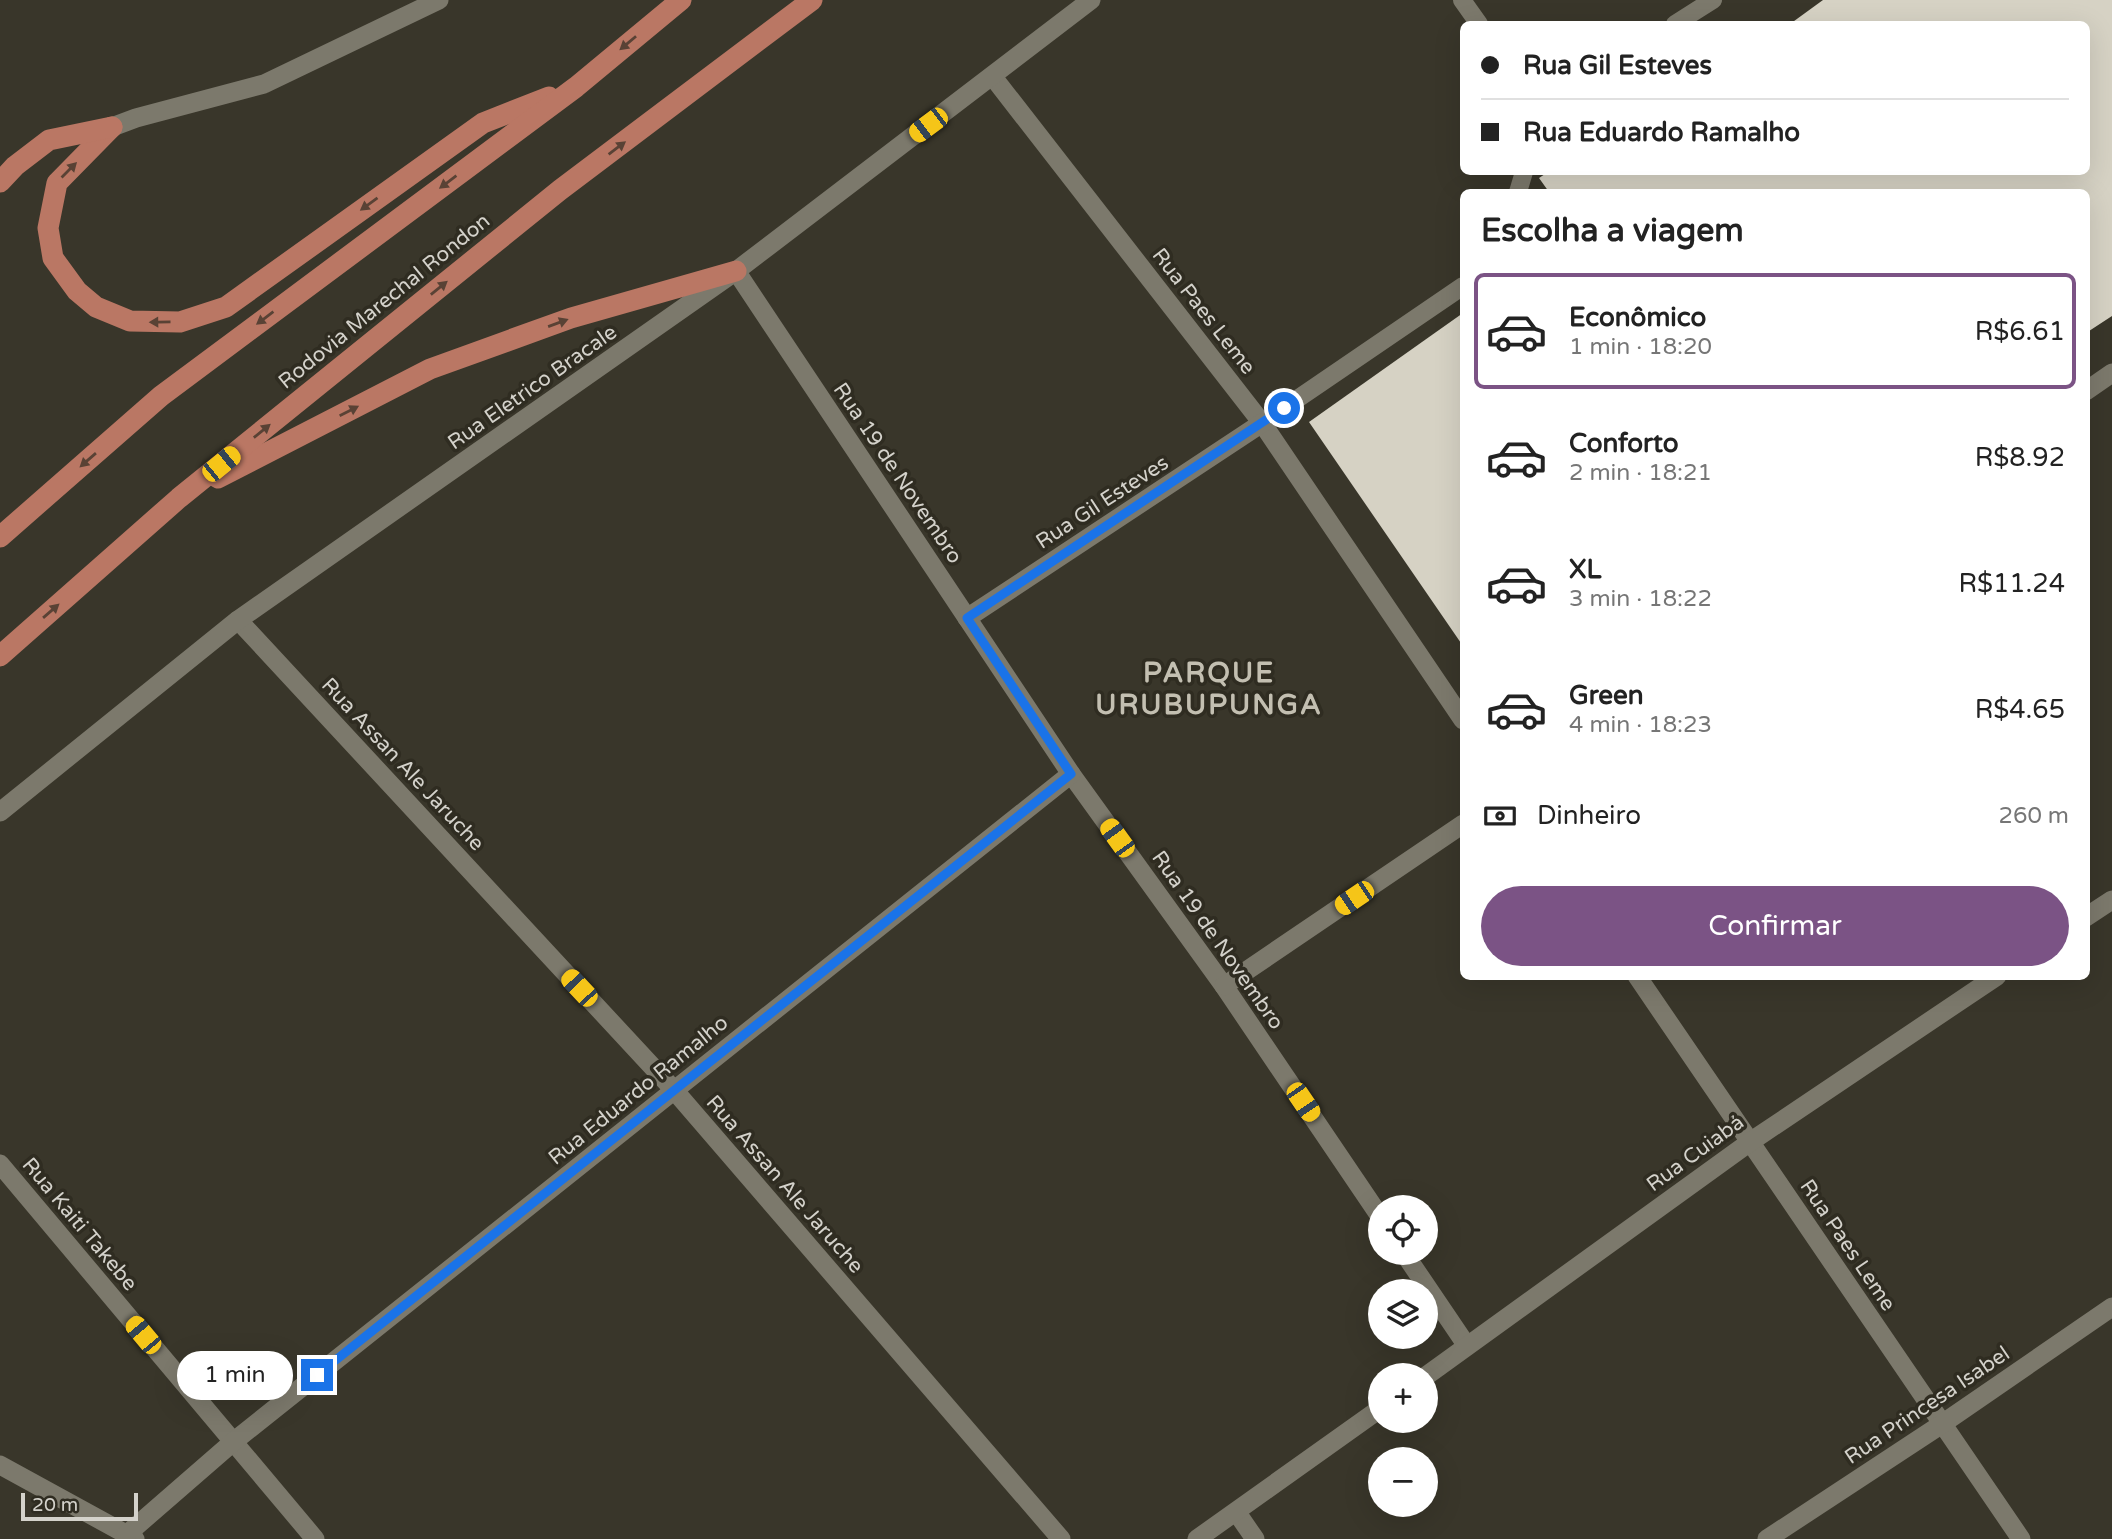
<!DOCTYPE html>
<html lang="pt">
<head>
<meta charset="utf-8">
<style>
	body { margin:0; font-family:"Varela Round",sans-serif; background:#f6f6f6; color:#222; height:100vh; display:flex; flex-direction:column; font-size:26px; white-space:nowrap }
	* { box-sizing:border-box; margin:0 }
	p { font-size:23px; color:#767676 }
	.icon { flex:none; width:38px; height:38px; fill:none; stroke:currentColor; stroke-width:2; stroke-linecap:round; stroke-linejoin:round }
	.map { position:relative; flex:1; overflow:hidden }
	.side { position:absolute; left:1460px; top:189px; width:630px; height:791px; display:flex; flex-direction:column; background:#fff; border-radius:10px; box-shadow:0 7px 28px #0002 }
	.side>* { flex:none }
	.guide { position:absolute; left:1460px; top:21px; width:630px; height:154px; border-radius:10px; box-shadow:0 7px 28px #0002; display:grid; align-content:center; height:154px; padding:0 21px; background:#fff }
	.buttons { position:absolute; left:1368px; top:1195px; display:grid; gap:14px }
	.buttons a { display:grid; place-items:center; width:70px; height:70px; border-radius:50%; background:#fff; box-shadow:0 7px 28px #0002; font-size:35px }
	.scale { position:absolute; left:21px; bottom:18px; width:117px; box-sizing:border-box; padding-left:7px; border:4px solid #d4d2cb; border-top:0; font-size:19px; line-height:24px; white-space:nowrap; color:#d4d2cb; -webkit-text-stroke:5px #2f2c21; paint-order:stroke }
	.end { position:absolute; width:32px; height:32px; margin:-16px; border:9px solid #1a73e8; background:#fff; box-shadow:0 0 0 4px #fff }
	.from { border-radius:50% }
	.bubble { position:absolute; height:49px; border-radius:24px; background:#fff; box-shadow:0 7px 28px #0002; font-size:23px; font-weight:600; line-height:49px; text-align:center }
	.car { position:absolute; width:21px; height:42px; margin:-21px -10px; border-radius:9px; box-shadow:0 0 5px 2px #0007; background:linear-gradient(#f5c518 24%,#345 0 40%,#f5c518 0 76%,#345 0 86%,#f5c518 0) }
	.guide b { display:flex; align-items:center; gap:24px; height:66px; font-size:26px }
	.guide b+b { border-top:2px solid #e0e0e0 }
	.guide i { width:18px; height:18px; background:#222 }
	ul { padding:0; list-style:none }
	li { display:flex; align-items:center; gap:21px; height:116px; margin:0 14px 10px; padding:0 7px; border:4px solid transparent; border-radius:10px }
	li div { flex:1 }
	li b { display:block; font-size:26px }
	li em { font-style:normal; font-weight:600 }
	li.active { border-color:#7b5385 }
	li>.icon { width:63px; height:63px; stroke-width:1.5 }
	h2 { padding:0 21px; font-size:32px; line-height:84px }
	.pay { display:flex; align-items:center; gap:18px; height:77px; padding:0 21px; font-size:26px }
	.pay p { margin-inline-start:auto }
	.button { display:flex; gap:14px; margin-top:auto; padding:14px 21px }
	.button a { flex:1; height:80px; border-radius:42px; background:#7b5385; color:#fff; font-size:28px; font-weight:600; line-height:80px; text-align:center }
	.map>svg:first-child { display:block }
	.building { fill:#d6d2c4 }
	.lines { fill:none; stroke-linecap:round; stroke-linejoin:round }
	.service { stroke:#7c796c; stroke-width:18 }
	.minor { stroke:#7c796c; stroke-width:19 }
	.tertiary { stroke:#7c796c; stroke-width:19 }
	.secondary { stroke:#7c796c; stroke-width:19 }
	.motorway { stroke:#ba7764; stroke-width:21 }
	.oneway { fill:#594235 }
	.route { stroke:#1a73e8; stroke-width:9 }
	.labels { text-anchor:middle; stroke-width:7; stroke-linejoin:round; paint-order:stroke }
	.street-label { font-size:21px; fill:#d4d2cb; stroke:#2f2c21 }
	.district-label { font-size:28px; font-weight:bold; letter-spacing:2px; fill:#c3bfb1; stroke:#2f2c21 }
</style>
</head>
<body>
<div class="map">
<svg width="2112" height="1539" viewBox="0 0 2112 1539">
	<rect width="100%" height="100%" fill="#39362a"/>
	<g class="building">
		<polygon points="1823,0 2112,0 2112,316 2086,333 2086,192 1549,192 1539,178 1548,172 2086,172 2086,24 1790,24"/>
		<polygon points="1463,313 1463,646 1309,422"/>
	</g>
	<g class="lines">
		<g class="service">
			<polyline points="1462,0 1479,24"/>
			<polyline points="1675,24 1713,0"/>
			<polyline points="1518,192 1524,172"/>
			<polyline points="1262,423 1463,286"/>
		</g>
		<g class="minor">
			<polyline points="993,77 1262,423 1463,720"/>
			<polyline points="736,271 1071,774 1224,986 1381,1218"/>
			<polyline points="2086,391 2112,373"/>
			<polyline points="967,618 1262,423"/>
			<polyline points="238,620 674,1090 1061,1539"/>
			<polyline points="2086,917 2112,900"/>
			<polyline points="1637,976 2021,1539"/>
			<polyline points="1224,986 1463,824"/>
			<polyline points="0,1164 315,1539"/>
			<polyline points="1404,1253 1467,1346"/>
			<polyline points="1426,1376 1750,1142 1997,976"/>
			<polyline points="0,1465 135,1539"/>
			<polyline points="1237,1513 1255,1539"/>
			<polyline points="126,1535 233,1442 1071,774"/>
			<polyline points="1197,1539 1381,1408"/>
			<polyline points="1767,1539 1942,1424 2112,1307"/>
		</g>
		<polyline class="tertiary" points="0,812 238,620 729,276"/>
		<g class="secondary">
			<polyline points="112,127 136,118 264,84 439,0"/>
			<polyline points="736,271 1091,0"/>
		</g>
		<g class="motorway">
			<polyline points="112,127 57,183 48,228 53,258 77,291 96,307 130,321 180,322 226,307 483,123 549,97"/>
			<polyline points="0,182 15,166 49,140 112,127"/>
			<polyline points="218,478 430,369 571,318 736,271"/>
			<polyline points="0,537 161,396 576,87 681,0"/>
			<polyline points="0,656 179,498 560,190 812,0"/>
		</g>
	</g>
	<defs><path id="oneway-solid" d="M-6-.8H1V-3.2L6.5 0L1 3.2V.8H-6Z" transform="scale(1.75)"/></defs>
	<g class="oneway">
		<use href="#oneway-solid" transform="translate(628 43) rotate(140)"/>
		<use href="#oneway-solid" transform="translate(617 148) rotate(-37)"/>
		<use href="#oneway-solid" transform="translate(69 170) rotate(-45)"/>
		<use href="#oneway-solid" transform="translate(448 182) rotate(143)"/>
		<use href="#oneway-solid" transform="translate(369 204) rotate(144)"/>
		<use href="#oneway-solid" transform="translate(439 288) rotate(-39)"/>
		<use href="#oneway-solid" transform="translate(265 318) rotate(143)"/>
		<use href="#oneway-solid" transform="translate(160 322) rotate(179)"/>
		<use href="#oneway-solid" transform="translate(558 323) rotate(-20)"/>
		<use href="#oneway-solid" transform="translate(349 411) rotate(-27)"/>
		<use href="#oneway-solid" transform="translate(262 431) rotate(-39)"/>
		<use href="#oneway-solid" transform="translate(88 460) rotate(139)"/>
		<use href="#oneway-solid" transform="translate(51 611) rotate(-41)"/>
	</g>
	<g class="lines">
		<polyline class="route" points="317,1375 1071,774 967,618 1284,408"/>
	</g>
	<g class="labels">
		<g class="street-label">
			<text transform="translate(384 301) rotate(-39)" y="7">Rodovia Marechal Rondon</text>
			<text transform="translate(1204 311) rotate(52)" y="7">Rua Paes Leme</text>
			<text transform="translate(532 387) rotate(-35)" y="7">Rua Eletrico Bracale</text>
			<text transform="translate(898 473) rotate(56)" y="7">Rua 19 de Novembro</text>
			<text transform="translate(1102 502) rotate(-33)" y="7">Rua Gil Esteves</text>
			<text transform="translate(403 764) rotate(47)" y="7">Rua Assan Ale Jaruche</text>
			<text transform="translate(1218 940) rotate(55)" y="7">Rua 19 de Novembro</text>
			<text transform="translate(638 1090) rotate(-39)" y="7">Rua Eduardo Ramalho</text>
			<text transform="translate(1695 1153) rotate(-36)" y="7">Rua Cuiabá</text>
			<text transform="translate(785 1184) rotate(49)" y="7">Rua Assan Ale Jaruche</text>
			<text transform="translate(80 1224) rotate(50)" y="7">Rua Kaiti Takebe</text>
			<text transform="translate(1848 1245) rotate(56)" y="7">Rua Paes Leme</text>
			<text transform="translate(1927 1405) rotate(-34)" y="7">Rua Princesa Isabel</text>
		</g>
		<g class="district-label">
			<text x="1209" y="682">PARQUE<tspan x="1209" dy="32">URUBUPUNGA</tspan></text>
		</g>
	</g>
</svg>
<div class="buttons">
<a><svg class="icon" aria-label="locate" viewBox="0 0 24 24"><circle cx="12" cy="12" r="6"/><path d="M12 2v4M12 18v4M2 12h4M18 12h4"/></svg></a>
<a><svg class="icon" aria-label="layers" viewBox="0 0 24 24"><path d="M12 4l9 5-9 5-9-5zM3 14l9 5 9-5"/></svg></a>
<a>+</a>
<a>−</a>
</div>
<div class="scale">20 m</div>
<i class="end from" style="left:1284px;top:408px"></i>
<i class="end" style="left:317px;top:1375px"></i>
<div class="bubble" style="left:177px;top:1351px;width:116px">1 min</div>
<i class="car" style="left:928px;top:125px;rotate:233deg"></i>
<i class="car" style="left:221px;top:464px;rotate:51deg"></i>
<i class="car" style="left:1117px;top:838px;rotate:324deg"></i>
<i class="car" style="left:1354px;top:898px;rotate:236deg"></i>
<i class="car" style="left:579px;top:988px;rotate:317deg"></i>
<i class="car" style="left:1303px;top:1102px;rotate:146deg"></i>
<i class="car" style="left:143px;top:1335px;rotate:320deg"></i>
<div class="guide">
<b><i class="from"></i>Rua Gil Esteves</b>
<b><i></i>Rua Eduardo Ramalho</b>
</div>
<section class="side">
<h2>Escolha a viagem</h2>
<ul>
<li class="active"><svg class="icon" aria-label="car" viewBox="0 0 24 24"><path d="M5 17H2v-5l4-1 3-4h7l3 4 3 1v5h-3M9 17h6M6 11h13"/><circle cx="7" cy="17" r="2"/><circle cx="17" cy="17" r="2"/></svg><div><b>Econômico</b><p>1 min · 18:20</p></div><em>R$6.61</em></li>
<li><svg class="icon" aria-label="car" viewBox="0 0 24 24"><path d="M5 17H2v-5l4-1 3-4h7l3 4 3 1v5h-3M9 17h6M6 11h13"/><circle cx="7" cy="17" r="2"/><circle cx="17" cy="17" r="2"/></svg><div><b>Conforto</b><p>2 min · 18:21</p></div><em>R$8.92</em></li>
<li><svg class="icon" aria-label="car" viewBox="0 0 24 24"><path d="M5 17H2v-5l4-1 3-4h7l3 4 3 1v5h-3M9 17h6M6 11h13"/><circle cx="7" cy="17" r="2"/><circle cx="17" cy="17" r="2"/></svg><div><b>XL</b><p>3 min · 18:22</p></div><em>R$11.24</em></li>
<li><svg class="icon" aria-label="car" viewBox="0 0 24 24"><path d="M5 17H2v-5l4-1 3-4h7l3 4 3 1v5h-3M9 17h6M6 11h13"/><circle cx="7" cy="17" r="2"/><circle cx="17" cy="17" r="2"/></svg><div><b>Green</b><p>4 min · 18:23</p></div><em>R$4.65</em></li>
</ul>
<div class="pay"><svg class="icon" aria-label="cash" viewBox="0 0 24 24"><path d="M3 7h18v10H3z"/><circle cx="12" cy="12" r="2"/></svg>Dinheiro<p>260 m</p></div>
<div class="button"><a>Confirmar</a></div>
</section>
</div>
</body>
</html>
